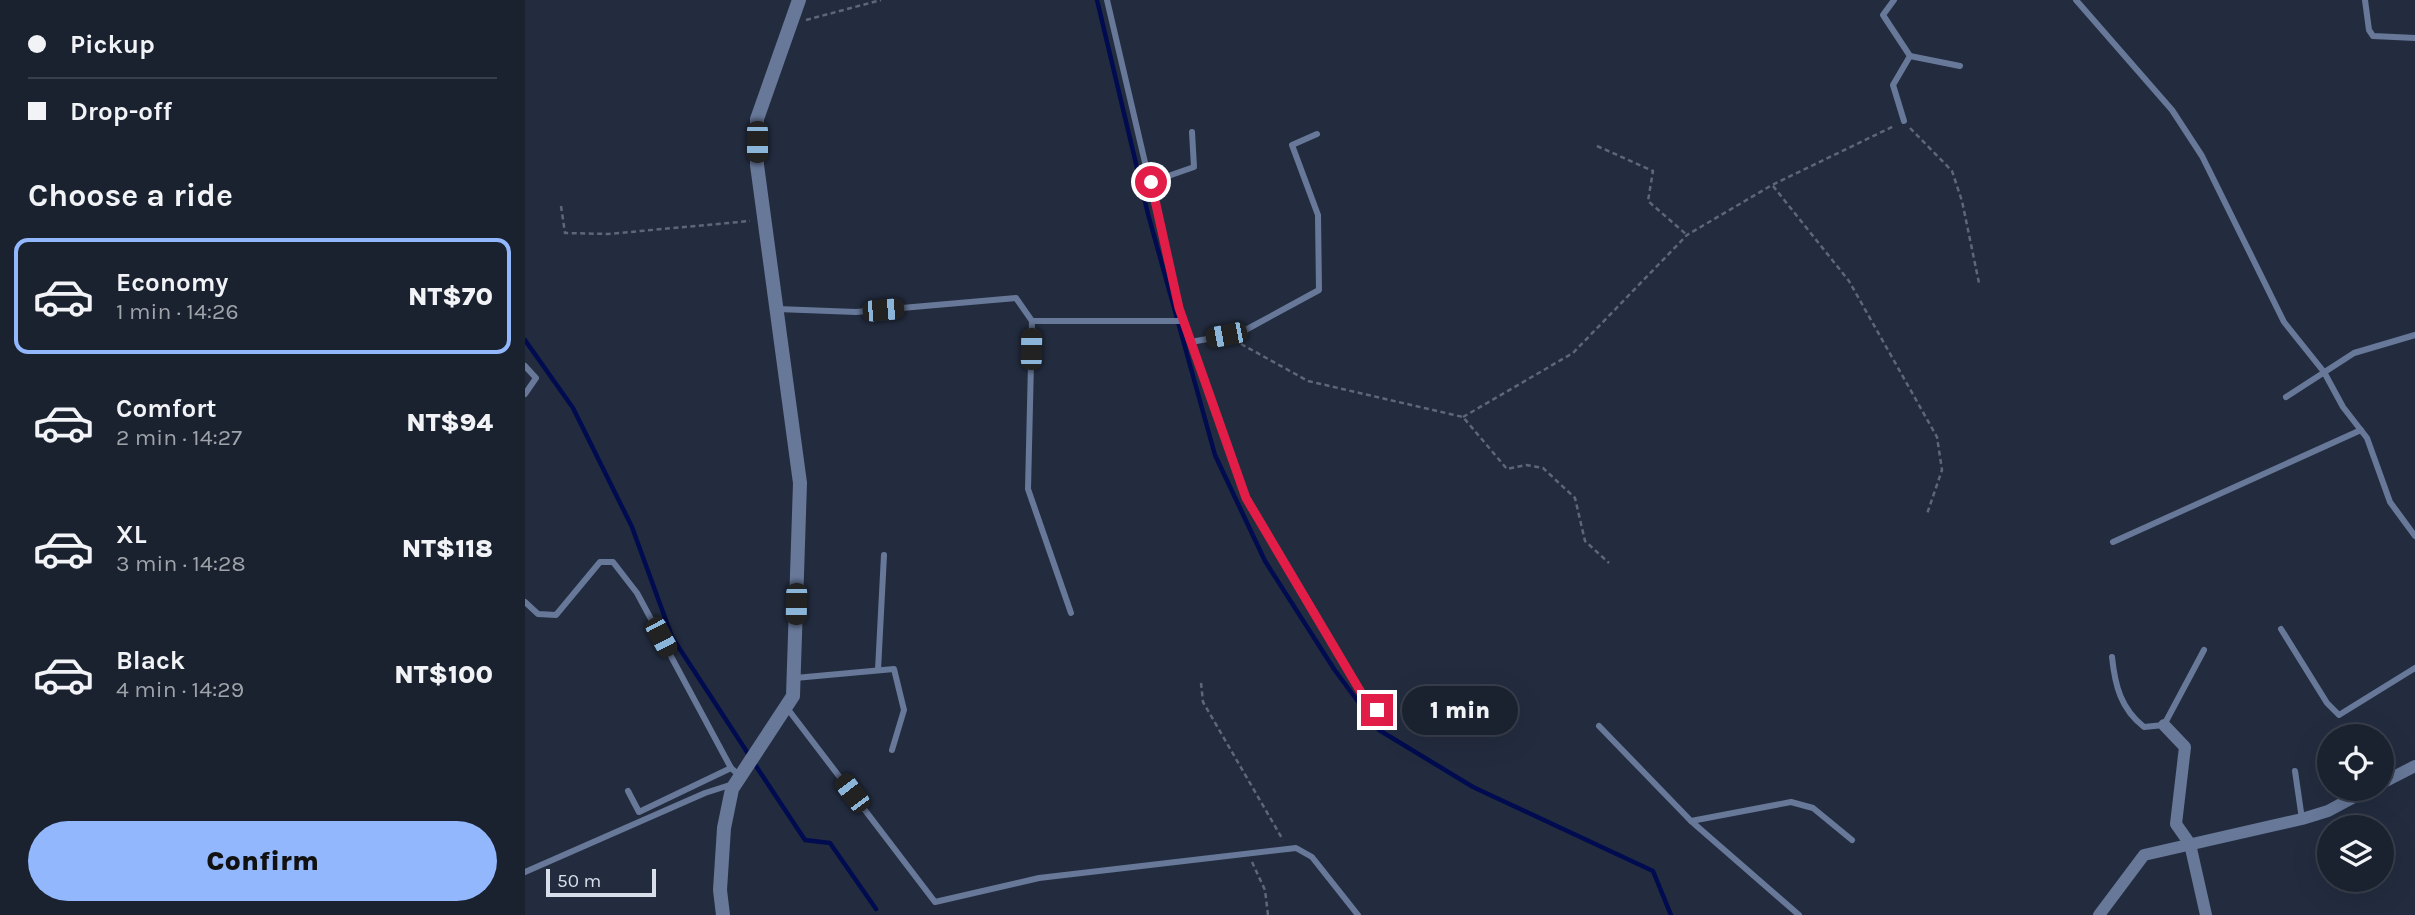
<!DOCTYPE html>
<html lang="en">
<head>
<meta charset="utf-8">
<style>
	body { margin:0; font-family:Karla,sans-serif; background:#272e3b; color:#f1f3f6; height:100vh; display:flex; flex-direction:column; font-size:26px; white-space:nowrap }
	* { box-sizing:border-box; margin:0 }
	p { font-size:23px; color:#9fa3aa }
	.icon { flex:none; width:38px; height:38px; fill:none; stroke:currentColor; stroke-width:2; stroke-linecap:round; stroke-linejoin:round }
	.map { position:relative; flex:1; overflow:hidden }
	.side { display:flex; flex-direction:column; background:#1a212f; width:525px }
	.side>* { flex:none }
	.banner { display:grid; align-content:center; height:154px; padding:0 28px; background:#1a212f }
	.tools { position:absolute; left:1792px; top:724px; display:grid; gap:14px }
	.tools a { display:grid; place-items:center; width:77px; height:77px; border-radius:50%; background:#1a212f; box-shadow:0 7px 28px #0002,0 0 0 2px #383e4b; font-size:35px }
	.scale { position:absolute; left:21px; bottom:18px; width:110px; box-sizing:border-box; padding-left:7px; border:4px solid #d8dfeb; border-top:0; font-size:19px; line-height:24px; white-space:nowrap; color:#d8dfeb; -webkit-text-stroke:5px #232c3f; paint-order:stroke }
	.end { position:absolute; width:32px; height:32px; margin:-16px; border:9px solid #e11d48; background:#fff; box-shadow:0 0 0 4px #fff }
	.from { border-radius:50% }
	.bubble { position:absolute; height:49px; border-radius:24px; background:#1a212f; box-shadow:0 7px 28px #0002,0 0 0 2px #383e4b; font-size:23px; font-weight:800; line-height:49px; text-align:center }
	.car { position:absolute; width:21px; height:42px; margin:-21px -10px; border-radius:9px; box-shadow:0 0 5px 2px #0007; background:linear-gradient(#222 24%,#8ab4d8 0 40%,#222 0 76%,#8ab4d8 0 86%,#222 0) }
	.banner b { display:flex; align-items:center; gap:24px; height:66px; font-size:26px }
	.banner b+b { border-top:2px solid #383e4b }
	.banner i { width:18px; height:18px; background:#f1f3f6 }
	ul { padding:0; list-style:none }
	li { display:flex; align-items:center; gap:21px; height:116px; margin:0 14px 10px; padding:0 14px; border:4px solid transparent; border-radius:14px }
	li div { flex:1 }
	li b { display:block; font-size:26px }
	li em { font-style:normal; font-weight:800 }
	li.selected { border-color:#93b7fd }
	li>.icon { width:63px; height:63px; stroke-width:1.5 }
	h2 { padding:0 28px; font-size:32px; line-height:84px }
	.primary-button { display:flex; gap:14px; margin-top:auto; padding:14px 28px }
	.primary-button a { flex:1; height:80px; border-radius:42px; background:#93b7fd; color:#111; font-size:28px; font-weight:800; line-height:80px; text-align:center }
	main { display:flex; flex:1; min-height:0 }
	.map>svg:first-child { display:block }
	.lines { fill:none; stroke-linecap:round; stroke-linejoin:round }
	.stream { stroke:#000c4f; stroke-width:4.5 }
	.path { stroke:#5e6777; stroke-width:2.5; stroke-dasharray:5 3.5; stroke-linecap:butt }
	.service { stroke:#677899; stroke-width:6 }
	.minor { stroke:#677899; stroke-width:12 }
	.tertiary { stroke:#677899; stroke-width:14 }
	.route { stroke:#e11d48; stroke-width:9 }
</style>
</head>
<body>
<main>
<section class="side">
<div class="banner">
<b><i class="from"></i>Pickup</b>
<b><i></i>Drop-off</b>
</div>
<h2>Choose a ride</h2>
<ul>
<li class="selected"><svg class="icon" aria-label="car" viewBox="0 0 24 24"><path d="M5 17H2v-5l4-1 3-4h7l3 4 3 1v5h-3M9 17h6M6 11h13"/><circle cx="7" cy="17" r="2"/><circle cx="17" cy="17" r="2"/></svg><div><b>Economy</b><p>1 min · 14:26</p></div><em>NT$70</em></li>
<li><svg class="icon" aria-label="car" viewBox="0 0 24 24"><path d="M5 17H2v-5l4-1 3-4h7l3 4 3 1v5h-3M9 17h6M6 11h13"/><circle cx="7" cy="17" r="2"/><circle cx="17" cy="17" r="2"/></svg><div><b>Comfort</b><p>2 min · 14:27</p></div><em>NT$94</em></li>
<li><svg class="icon" aria-label="car" viewBox="0 0 24 24"><path d="M5 17H2v-5l4-1 3-4h7l3 4 3 1v5h-3M9 17h6M6 11h13"/><circle cx="7" cy="17" r="2"/><circle cx="17" cy="17" r="2"/></svg><div><b>XL</b><p>3 min · 14:28</p></div><em>NT$118</em></li>
<li><svg class="icon" aria-label="car" viewBox="0 0 24 24"><path d="M5 17H2v-5l4-1 3-4h7l3 4 3 1v5h-3M9 17h6M6 11h13"/><circle cx="7" cy="17" r="2"/><circle cx="17" cy="17" r="2"/></svg><div><b>Black</b><p>4 min · 14:29</p></div><em>NT$100</em></li>
</ul>
<div class="primary-button"><a>Confirm</a></div>
</section>
<div class="map">
<svg width="1890" height="915" viewBox="0 0 1890 915">
	<rect width="100%" height="100%" fill="#232c3f"/>
	<g class="lines">
		<g class="stream">
			<polyline points="572,0 623,214 690,455 740,561 809,669 854,730 948,787 1128,871 1146,915"/>
			<polyline points="0,340 48,408 107,527 147,637 224,755"/>
			<polyline points="229,763 280,840 305,843 351,909"/>
		</g>
		<g class="path">
			<polyline points="281,20 356,0"/>
			<polyline points="1385,128 1427,171 1437,201 1454,283"/>
			<polyline points="1072,146 1128,171 1123,201 1162,235"/>
			<polyline points="1248,186 1324,281 1412,437 1417,470 1402,514"/>
			<polyline points="36,206 40,233 83,234 225,221"/>
			<polyline points="716,344 783,381 938,417 982,469 1001,465 1018,468 1050,498 1060,541 1084,563"/>
			<polyline points="938,417 1048,353 1162,235 1247,185 1369,126"/>
			<polyline points="676,683 678,702 758,840"/>
			<polyline points="727,862 740,890 743,915"/>
		</g>
		<g class="service">
			<polyline points="582,0 654,308 721,498 837,694 868,727"/>
			<polyline points="1369,0 1358,15 1385,56 1368,85 1379,121"/>
			<polyline points="1551,0 1647,110 1677,156 1759,322 1799,372 1818,407 1842,438 1865,502 1890,536"/>
			<polyline points="1840,0 1844,30 1848,36 1890,38"/>
			<polyline points="1385,56 1435,66"/>
			<polyline points="626,182 669,167 667,132"/>
			<polyline points="252,309 331,312 491,298 507,321 659,321"/>
			<polyline points="507,321 503,489 546,613"/>
			<polyline points="666,342 715,333 794,290 793,215 767,145 792,134"/>
			<polyline points="0,366 11,378 0,394"/>
			<polyline points="1761,397 1829,353 1890,335"/>
			<polyline points="1588,542 1836,430"/>
			<polyline points="0,602 13,614 31,615 75,562 88,562 112,593 206,768 215,776"/>
			<polyline points="1756,629 1802,703 1814,715 1890,668"/>
			<path d="M1587 657C1590 686 1596 709 1619 727L1639 725 1679 650"/>
			<polyline points="353,670 359,555"/>
			<polyline points="270,678 369,669 379,710 367,750"/>
			<polyline points="262,708 410,902 514,878 771,848 787,857 833,915"/>
			<polyline points="1074,726 1166,821 1274,915"/>
			<polyline points="1770,771 1777,819"/>
			<polyline points="103,791 114,812 206,768"/>
			<polyline points="1166,821 1266,802 1288,808 1327,840"/>
			<polyline points="0,872 180,793 208,784"/>
		</g>
		<g class="minor">
			<polyline points="1639,725 1660,747 1651,824 1665,844 1681,915"/>
			<polyline points="1857,783 1890,766"/>
			<polyline points="1574,915 1619,855 1777,819 1803,811 1844,789"/>
		</g>
		<polyline class="tertiary" points="198,915 195,890 199,828 207,789 268,696 275,483 232,165 232,119 274,0"/>
	</g>
	<g class="lines">
		<polyline class="route" points="626,182 654,308 721,498 837,694 852,710"/>
	</g>
</svg>
<div class="tools">
<a><svg class="icon" aria-label="locate" viewBox="0 0 24 24"><circle cx="12" cy="12" r="6"/><path d="M12 2v4M12 18v4M2 12h4M18 12h4"/></svg></a>
<a><svg class="icon" aria-label="layers" viewBox="0 0 24 24"><path d="M12 4l9 5-9 5-9-5zM3 14l9 5 9-5"/></svg></a>
</div>
<div class="scale">50 m</div>
<i class="end from" style="left:626px;top:182px"></i>
<i class="end" style="left:852px;top:710px"></i>
<div class="bubble" style="left:877px;top:686px;width:116px">1 min</div>
<i class="car" style="left:232px;top:142px;rotate:180deg"></i>
<i class="car" style="left:358px;top:310px;rotate:85deg"></i>
<i class="car" style="left:701px;top:335px;rotate:259deg"></i>
<i class="car" style="left:506px;top:349px;rotate:1deg"></i>
<i class="car" style="left:271px;top:604px;rotate:181deg"></i>
<i class="car" style="left:136px;top:637px;rotate:152deg"></i>
<i class="car" style="left:327px;top:793px;rotate:323deg"></i>
</div>
</main>
</body>
</html>
